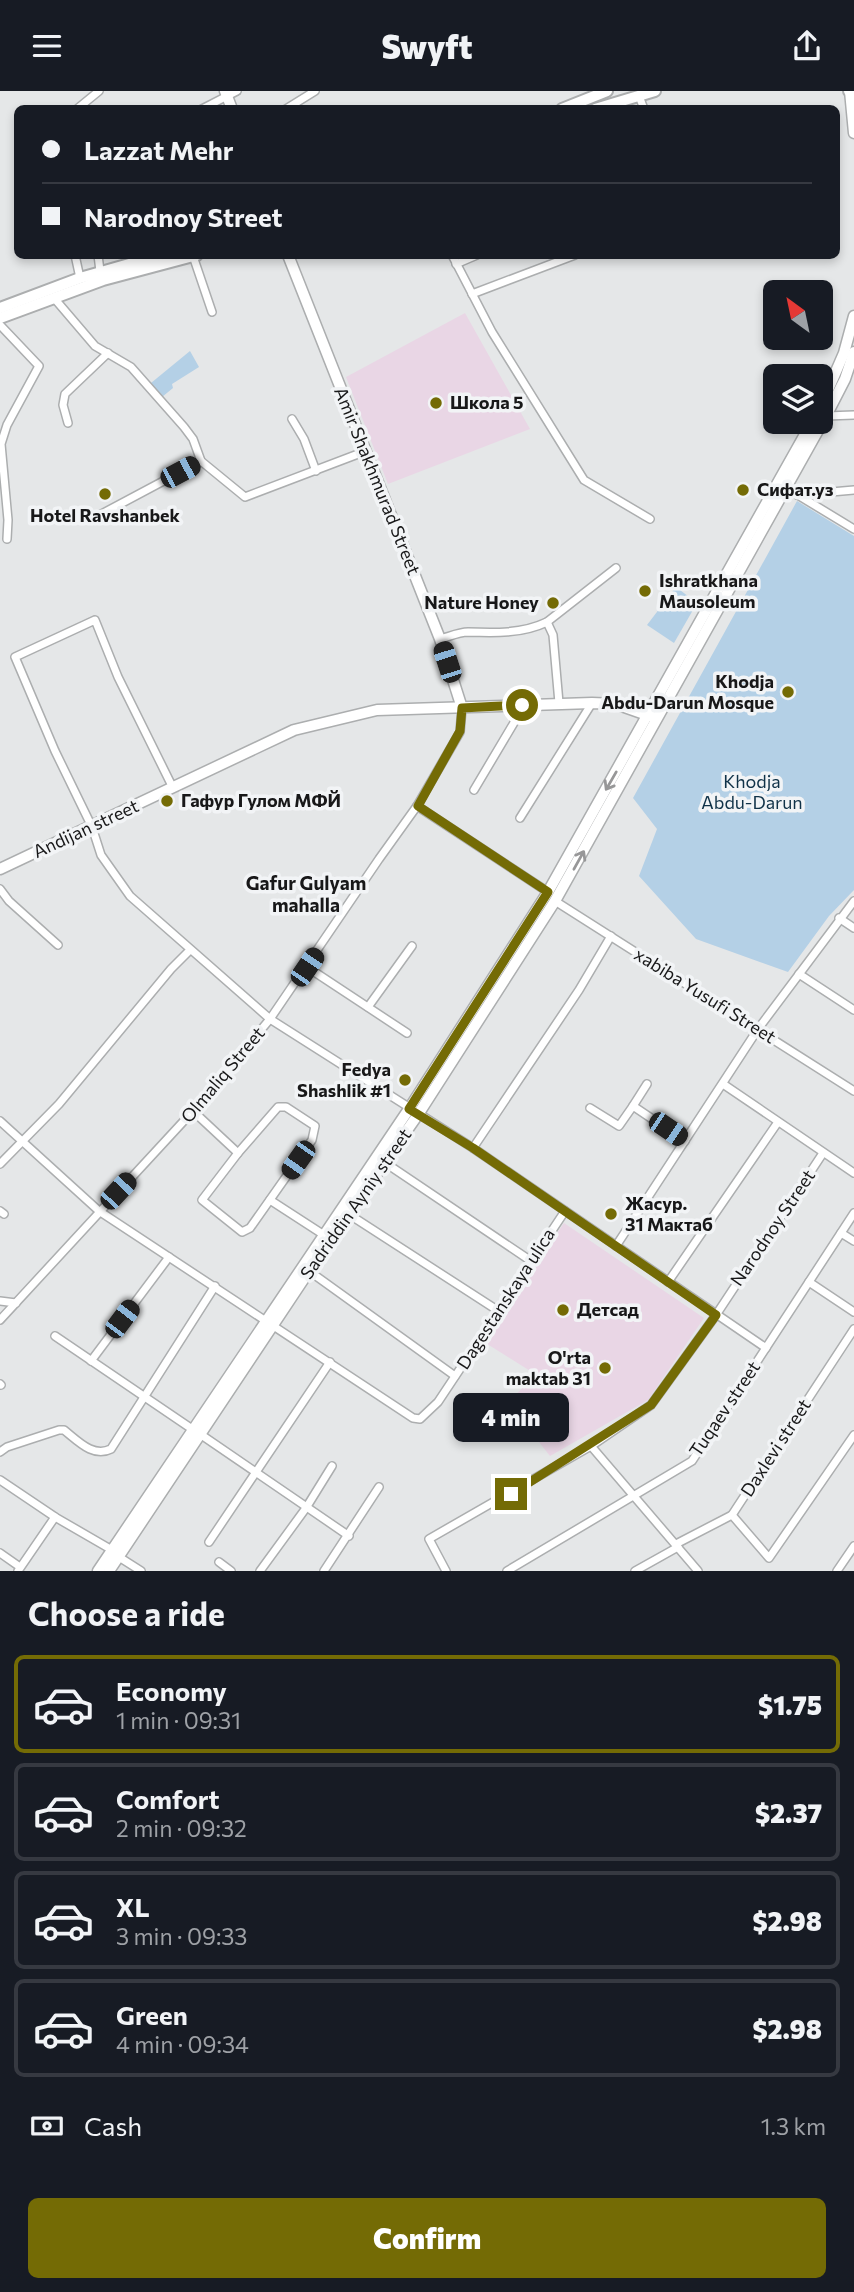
<!DOCTYPE html>
<html lang="en">
<head>
<meta charset="utf-8">
<style>
	body { margin:0; font-family:Commissioner,sans-serif; background:#242831; color:#f1f3f6; height:100vh; display:flex; flex-direction:column; font-size:26px; white-space:nowrap }
	* { box-sizing:border-box; margin:0 }
	p { font-size:23px; color:#9ea1a6 }
	.icon { flex:none; width:38px; height:38px; fill:none; stroke:currentColor; stroke-width:2; stroke-linecap:round; stroke-linejoin:round }
	.map { position:relative; height:1480px; overflow:hidden }
	.drawer { display:flex; flex-direction:column; background:#171b24; flex:1 }
	.drawer>* { flex:none }
	.guide { position:absolute; left:14px; top:14px; width:826px; height:154px; border-radius:10px; box-shadow:0 4px 10px #0003; display:grid; align-content:center; height:154px; padding:0 28px; background:#171b24 }
	.needle { width:46px; rotate:327deg }
	.tools { position:absolute; left:763px; top:189px; display:grid; gap:14px }
	.tools a { display:grid; place-items:center; width:70px; height:70px; border-radius:10px; background:#171b24; box-shadow:0 4px 10px #0003; font-size:35px }
	.end { position:absolute; width:32px; height:32px; margin:-16px; border:9px solid #746b05; background:#fff; box-shadow:0 0 0 4px #fff }
	.from { border-radius:50% }
	.bubble { position:absolute; height:49px; border-radius:10px; background:#171b24; box-shadow:0 4px 10px #0003; font-size:23px; font-weight:800; line-height:49px; text-align:center }
	.car { position:absolute; width:21px; height:42px; margin:-21px -10px; border-radius:9px; box-shadow:0 0 5px 2px #0007; background:linear-gradient(#222 24%,#8ab4d8 0 40%,#222 0 76%,#8ab4d8 0 86%,#222 0) }
	.guide b { display:flex; align-items:center; gap:24px; height:66px; font-size:26px }
	.guide b+b { border-top:2px solid #363941 }
	.guide i { width:18px; height:18px; background:#f1f3f6 }
	ul { padding:0; list-style:none }
	li { display:flex; align-items:center; gap:21px; height:98px; margin:0 14px 10px; padding:0 14px; border:4px solid #363941; border-radius:10px }
	li div { flex:1 }
	li b { display:block; font-size:26px }
	li em { font-style:normal; font-weight:800 }
	li.selected { border-color:#746b05 }
	li>.icon { width:63px; height:63px; stroke-width:1.5 }
	h2 { padding:0 28px; font-size:32px; line-height:84px }
	.pay { display:flex; align-items:center; gap:18px; height:77px; padding:0 28px; font-size:26px }
	.pay p { margin-inline-start:auto }
	.button { display:flex; gap:14px; margin-top:auto; padding:14px 28px }
	.button a { flex:1; height:80px; border-radius:10px; background:#746b05; color:#fff; font-size:28px; font-weight:800; line-height:80px; text-align:center }
	header { display:flex; justify-content:space-between; align-items:center; height:91px; padding:0 28px; background:#171b24; font-size:32px; font-weight:800 }
	.map>svg:first-child { display:block }
	.education { fill:#e9d6e5 }
	.green { fill:#b4d0e6 }
	.lines { fill:none; stroke-linecap:round; stroke-linejoin:round }
	.street-casing { stroke:#acaeaf; stroke-width:10 }
	.secondary-casing { stroke:#acaeaf; stroke-width:13 }
	.primary-casing { stroke:#acaeaf; stroke-width:14 }
	.street { stroke:#fff; stroke-width:7 }
	.secondary { stroke:#fff; stroke-width:10 }
	.primary { stroke:#fff; stroke-width:10 }
	.oneway { stroke:#979798 }
	.route { stroke:#746b05; stroke-width:9 }
	.poi-dot { fill:#746b05; stroke:#f2f4f6; stroke-width:2.5 }
	.labels { text-anchor:middle; stroke-width:7; stroke-linejoin:round; paint-order:stroke }
	.poi-label { font-size:18px; font-weight:bold; fill:#181819; stroke:#f2f4f6; text-anchor:start }
	.street-label { font-size:18px; fill:#181819; stroke:#f2f4f6 }
	.park-label { font-size:18px; fill:#103248; stroke:#f2f4f6 }
	.neighbourhood-label { font-size:19px; font-weight:bold; fill:#181819; stroke:#f2f4f6 }
</style>
</head>
<body>
<header><svg class="icon" aria-label="menu" viewBox="0 0 24 24"><path d="M4 6h16M4 12h16M4 18h16"/></svg>Swyft<svg class="icon" aria-label="share" viewBox="0 0 24 24"><path d="M12 15V3M7 8l5-5 5 5M5 13v7h14v-7"/></svg></header>
<div class="map">
<svg width="854" height="1480" viewBox="0 0 854 1480">
	<rect width="100%" height="100%" fill="#e5e7e8"/>
	<g class="education">
		<polygon points="465,222 530,338 388,393 346,286"/>
		<polygon points="564,1132 704,1227 648,1309 550,1365 517,1323 512,1308 535,1283 484,1251"/>
	</g>
	<g class="green">
		<polygon points="190,260 199,276 172,293 173,297 162,306 151,292"/>
		<polygon points="797,410 854,445 854,799 829,825 788,881 696,848 639,785 657,738 633,707"/>
		<polygon points="676,496 697,512 674,552 647,534"/>
	</g>
	<g class="lines">
		<g class="street-casing">
			<g id="street">
				<polyline points="639,5 644,18"/>
				<polyline points="77,18 99,0"/>
				<polyline points="202,18 237,0"/>
				<polyline points="286,18 315,0"/>
				<polyline points="75,164 80,187"/>
				<polyline points="98,164 100,180"/>
				<polyline points="452,164 492,241 584,389 650,428"/>
				<polyline points="193,165 212,221"/>
				<polyline points="456,173 477,164"/>
				<polyline points="472,203 575,164"/>
				<polyline points="54,207 95,255 131,276 184,336 193,348 201,370 245,406 366,360"/>
				<polyline points="0,234 39,275 7,334 1,353 8,429 7,448"/>
				<polyline points="826,325 854,324"/>
				<polyline points="292,328 304,348 316,380"/>
				<polyline points="68,332 63,314 65,303 108,262"/>
				<polyline points="783,395 854,438"/>
				<polyline points="797,404 854,399"/>
				<polyline points="94,427 201,370"/>
				<polyline points="547,531 553,544 559,612"/>
				<path d="M440 548C448 546 459 541 468 541 494 542 522 543 547 531L616 477"/>
				<polyline points="173,697 118,586 95,529 15,566 55,660 92,736 101,764 130,805 270,928 473,1057 766,1257"/>
				<polyline points="474,699 515,630 522,614"/>
				<polyline points="417,715 548,801"/>
				<polyline points="520,727 592,612"/>
				<polyline points="0,798 9,810 58,854"/>
				<polyline points="555,810 854,1000"/>
				<polyline points="839,827 854,837"/>
				<polyline points="307,876 407,942"/>
				<polyline points="799,883 854,919"/>
				<polyline points="368,916 412,855"/>
				<polyline points="723,993 854,1082"/>
				<polyline points="633,1015 647,993"/>
				<polygon points="278,1016 286,1016 315,1035 312,1049 250,1137 242,1141 202,1109 238,1062"/>
				<polyline points="590,1017 619,1035 633,1015 685,1050"/>
				<polyline points="193,1020 238,1062"/>
				<polyline points="0,1030 99,1120 413,1327 420,1328 438,1311 565,1120"/>
				<polyline points="473,1057 579,899 611,845"/>
				<polyline points="384,1071 531,1170"/>
				<polyline points="0,1073 59,1013 171,878 190,859"/>
				<polyline points="270,1109 324,1144"/>
				<polyline points="0,1120 4,1123"/>
				<polyline points="350,1124 497,1219"/>
				<polyline points="841,1142 854,1150"/>
				<polyline points="616,1155 758,938 854,810"/>
				<polyline points="309,1180 455,1285"/>
				<polyline points="668,1191 778,1031"/>
				<polyline points="809,1191 854,1221"/>
				<polyline points="0,1210 16,1212"/>
				<polyline points="0,1229 193,1020 270,928 379,768 417,715 460,641 462,617"/>
				<polyline points="55,1245 192,1338"/>
				<polyline points="91,1270 169,1166"/>
				<polyline points="0,1293 1,1294"/>
				<polyline points="200,1343 349,1445"/>
				<polyline points="591,1355 698,1480"/>
				<path d="M0 1361 7 1356 59 1339H64C78 1350 93 1367 111 1358L215 1195"/>
				<polyline points="0,1389 55,1426 112,1459"/>
				<polyline points="732,1424 769,1467 854,1344"/>
				<polyline points="209,1451 330,1271"/>
				<polyline points="676,1453 732,1424 854,1238"/>
				<polyline points="0,1462 20,1476"/>
				<polyline points="119,1466 141,1480"/>
				<polyline points="219,1471 231,1480"/>
				<polyline points="18,1480 55,1426"/>
				<polyline points="260,1480 306,1417 332,1375"/>
				<polyline points="324,1480 379,1396"/>
				<polyline points="446,1480 429,1448 591,1355 651,1314 716,1224 823,1062"/>
				<polyline points="507,1480 692,1370 854,1122"/>
				<polyline points="635,1480 678,1456"/>
				<polyline points="837,1480 854,1455"/>
			</g>
		</g>
		<g class="secondary-casing">
			<g id="secondary">
				<polyline points="225,0 232,18"/>
				<polyline points="850,0 854,42"/>
				<polyline points="288,164 440,548 462,617"/>
				<polyline points="821,315 844,262 854,225"/>
				<polyline points="0,778 294,639 377,619 592,612 616,613 653,626"/>
				<polyline points="98,1480 409,1018 548,801 812,331"/>
				<polyline points="109,1480 309,1180 419,1022 555,810 826,325 845,288 854,261"/>
			</g>
		</g>
		<g class="primary-casing">
			<g id="primary">
				<polyline points="849,0 851,0"/>
				<polyline points="562,18 607,0"/>
				<polyline points="595,18 655,0"/>
				<polyline points="0,217 80,187 161,164"/>
				<polyline points="0,227 103,189 197,164"/>
			</g>
		</g>
		<use href="#street" class="street"/>
		<use href="#secondary" class="secondary"/>
		<use href="#primary" class="primary"/>
	</g>
	<defs><path id="oneway-shaft" d="M-6 0H5M1.5-3L5.5 0L1.5 3" fill="none" stroke-width="1.6" stroke-linecap="round" stroke-linejoin="round" transform="scale(1.75)"/></defs>
	<g class="oneway">
		<use href="#oneway-shaft" transform="translate(611 690) rotate(120)"/>
		<use href="#oneway-shaft" transform="translate(579 769) rotate(-61)"/>
	</g>
	<g class="lines">
		<polyline class="route" points="511,1403 651,1314 716,1224 473,1057 409,1018 548,801 418,715 460,640 462,617 522,614"/>
	</g>
	<g class="poi-dot">
		<circle cx="436" cy="312" r="7"/>
		<circle cx="743" cy="399" r="7"/>
		<circle cx="105" cy="403" r="7"/>
		<circle cx="645" cy="500" r="7"/>
		<circle cx="553" cy="512" r="7"/>
		<circle cx="788" cy="601" r="7"/>
		<circle cx="167" cy="710" r="7"/>
		<circle cx="405" cy="989" r="7"/>
		<circle cx="611" cy="1123" r="7"/>
		<circle cx="563" cy="1219" r="7"/>
		<circle cx="605" cy="1277" r="7"/>
	</g>
	<g class="labels">
		<g class="poi-label">
			<text x="450" y="318">Школа 5</text>
			<text x="757" y="405">Сифат.уз</text>
			<text x="105" y="431" text-anchor="middle">Hotel Ravshanbek</text>
			<text x="659" y="496">Ishratkhana<tspan x="659" dy="21">Mausoleum</tspan></text>
			<text x="539" y="518" text-anchor="end">Nature Honey</text>
			<text x="774" y="597" text-anchor="end">Khodja<tspan x="774" dy="21">Abdu-Darun Mosque</tspan></text>
			<text x="181" y="716">Гафур Гулом МФЙ</text>
			<text x="391" y="985" text-anchor="end">Fedya<tspan x="391" dy="21">Shashlik #1</tspan></text>
			<text x="625" y="1119">Жасур.<tspan x="625" dy="21">31 Мактаб</tspan></text>
			<text x="577" y="1225">Детсад</text>
			<text x="591" y="1273" text-anchor="end">O'rta<tspan x="591" dy="21">maktab 31</tspan></text>
		</g>
		<g class="street-label">
			<text transform="translate(377 390) rotate(68)" y="6">Amir Shakhmurad Street</text>
			<text transform="translate(86 738) rotate(-25)" y="6">Andijan street</text>
			<text transform="translate(705 905) rotate(32)" y="6">xabiba Yusufi Street</text>
			<text transform="translate(223 984) rotate(-50)" y="6">Olmaliq Street</text>
			<text transform="translate(356 1113) rotate(-55)" y="6">Sadriddin Ayniy street</text>
			<text transform="translate(773 1137) rotate(-56)" y="6">Narodnoy Street</text>
			<text transform="translate(506 1208) rotate(-57)" y="6">Dagestanskaya ulica</text>
			<text transform="translate(725 1318) rotate(-56)" y="6">Tuqaev street</text>
			<text transform="translate(776 1357) rotate(-57)" y="6">Daxlevi street</text>
		</g>
		<g class="park-label">
			<text x="752" y="697">Khodja<tspan x="752" dy="21">Abdu-Darun</tspan></text>
		</g>
		<g class="neighbourhood-label">
			<text x="306" y="799">Gafur Gulyam<tspan x="306" dy="22">mahalla</tspan></text>
		</g>
	</g>
</svg>
<div class="tools">
<a><svg class="needle" viewBox="-14 -14 28 28"><path d="M0-13l5 13h-10z" fill="#e53935"/><path d="M0 13l5-13h-10z" fill="#9ea1a6"/></svg></a>
<a><svg class="icon" aria-label="layers" viewBox="0 0 24 24"><path d="M12 4l9 5-9 5-9-5zM3 14l9 5 9-5"/></svg></a>
</div>
<i class="end from" style="left:522px;top:614px"></i>
<i class="end" style="left:511px;top:1403px"></i>
<div class="bubble" style="left:453px;top:1302px;width:116px">4 min</div>
<i class="car" style="left:180px;top:381px;rotate:62deg"></i>
<i class="car" style="left:447px;top:571px;rotate:342deg"></i>
<i class="car" style="left:307px;top:876px;rotate:34deg"></i>
<i class="car" style="left:668px;top:1038px;rotate:124deg"></i>
<i class="car" style="left:298px;top:1069px;rotate:215deg"></i>
<i class="car" style="left:118px;top:1100px;rotate:43deg"></i>
<i class="car" style="left:122px;top:1228px;rotate:37deg"></i>
<div class="guide">
<b><i class="from"></i>Lazzat Mehr</b>
<b><i></i>Narodnoy Street</b>
</div>
</div>
<section class="drawer">
<h2>Choose a ride</h2>
<ul>
<li class="selected"><svg class="icon" aria-label="car" viewBox="0 0 24 24"><path d="M5 17H2v-5l4-1 3-4h7l3 4 3 1v5h-3M9 17h6M6 11h13"/><circle cx="7" cy="17" r="2"/><circle cx="17" cy="17" r="2"/></svg><div><b>Economy</b><p>1 min · 09:31</p></div><em>$1.75</em></li>
<li><svg class="icon" aria-label="car" viewBox="0 0 24 24"><path d="M5 17H2v-5l4-1 3-4h7l3 4 3 1v5h-3M9 17h6M6 11h13"/><circle cx="7" cy="17" r="2"/><circle cx="17" cy="17" r="2"/></svg><div><b>Comfort</b><p>2 min · 09:32</p></div><em>$2.37</em></li>
<li><svg class="icon" aria-label="car" viewBox="0 0 24 24"><path d="M5 17H2v-5l4-1 3-4h7l3 4 3 1v5h-3M9 17h6M6 11h13"/><circle cx="7" cy="17" r="2"/><circle cx="17" cy="17" r="2"/></svg><div><b>XL</b><p>3 min · 09:33</p></div><em>$2.98</em></li>
<li><svg class="icon" aria-label="car" viewBox="0 0 24 24"><path d="M5 17H2v-5l4-1 3-4h7l3 4 3 1v5h-3M9 17h6M6 11h13"/><circle cx="7" cy="17" r="2"/><circle cx="17" cy="17" r="2"/></svg><div><b>Green</b><p>4 min · 09:34</p></div><em>$2.98</em></li>
</ul>
<div class="pay"><svg class="icon" aria-label="cash" viewBox="0 0 24 24"><path d="M3 7h18v10H3z"/><circle cx="12" cy="12" r="2"/></svg>Cash<p>1.3 km</p></div>
<div class="button"><a>Confirm</a></div>
</section>
</body>
</html>
